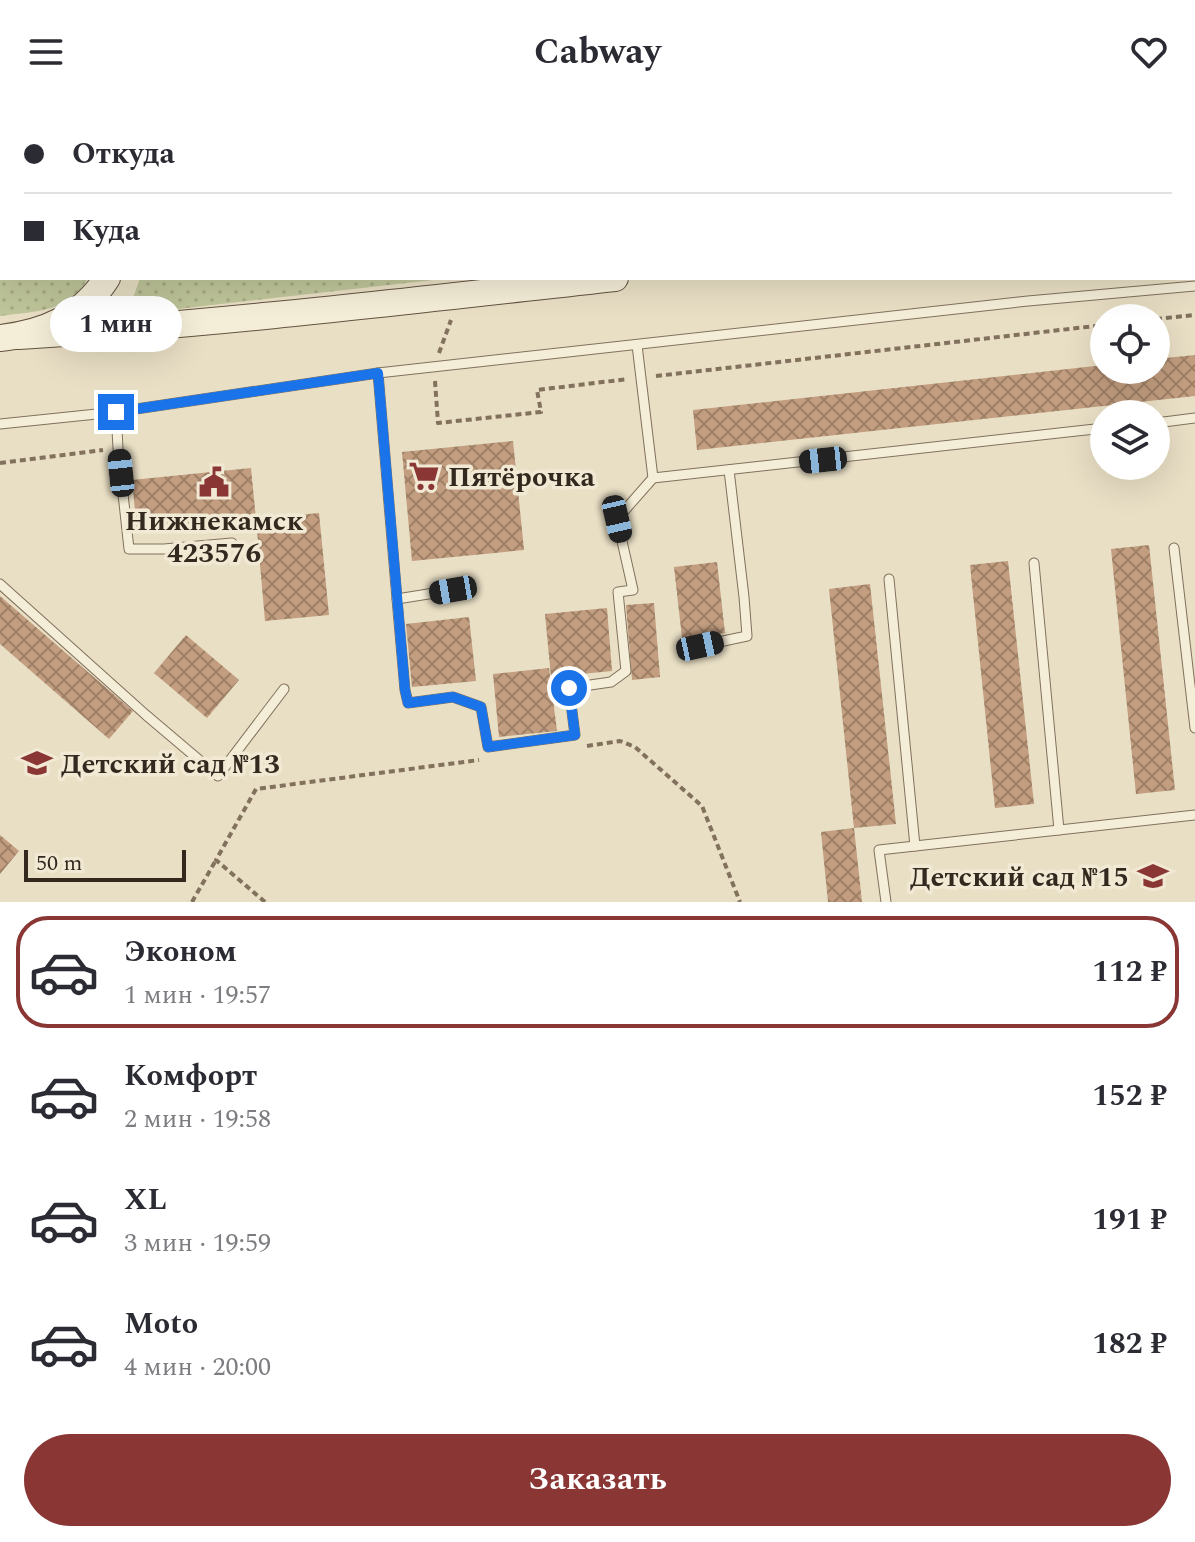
<!DOCTYPE html>
<html lang="ru">
<head>
<meta charset="utf-8">
<style>
	body { margin:0; font-family:Spectral,serif; background:#f2f2f3; color:#2b2b33; height:100vh; display:flex; flex-direction:column; font-size:30px; white-space:nowrap }
	* { box-sizing:border-box; margin:0 }
	p { font-size:26px; color:#7c7c81 }
	.icon { flex:none; width:44px; height:44px; fill:none; stroke:currentColor; stroke-width:2; stroke-linecap:round; stroke-linejoin:round }
	.map { position:relative; height:798px; overflow:hidden }
	.sheet { display:flex; flex-direction:column; background:#fff; flex:1 }
	.sheet>* { flex:none }
	.banner { position:absolute; left:0px; top:0px; width:1196px; height:176px; box-shadow:0 8px 32px #0002; display:grid; align-content:center; height:176px; padding:0 24px; background:#fff }
	.buttons { position:absolute; left:1090px; top:200px; display:grid; gap:16px }
	.buttons a { display:grid; place-items:center; width:80px; height:80px; border-radius:50%; background:#fff; box-shadow:0 8px 32px #0002; font-size:40px }
	.scale { position:absolute; left:24px; bottom:20px; width:162px; box-sizing:border-box; padding-left:8px; border:4px solid #33291f; border-top:0; font-size:22px; line-height:28px; white-space:nowrap; color:#33291f; -webkit-text-stroke:6px #f1e9d3; paint-order:stroke }
	.end { position:absolute; width:36px; height:36px; margin:-18px; border:10px solid #1a73e8; background:#fff; box-shadow:0 0 0 4px #fff }
	.from { border-radius:50% }
	.bubble { position:absolute; height:56px; border-radius:28px; background:#fff; box-shadow:0 8px 32px #0002; font-size:26px; font-weight:700; line-height:56px; text-align:center }
	.car { position:absolute; width:24px; height:48px; margin:-24px -12px; border-radius:10px; box-shadow:0 0 6px 2px #0007; background:linear-gradient(#222 24%,#8ab4d8 0 40%,#222 0 76%,#8ab4d8 0 86%,#222 0) }
	.banner b { display:flex; align-items:center; gap:28px; height:76px; font-size:30px }
	.banner b+b { border-top:2px solid #e1e1e2 }
	.banner i { width:20px; height:20px; background:#2b2b33 }
	ul { padding:14px 0 0; list-style:none }
	li { display:flex; align-items:center; gap:24px; height:112px; margin:0 16px 12px; padding:0 8px; border:4px solid transparent; border-radius:32px }
	li div { flex:1 }
	li b { display:block; font-size:30px }
	li em { font-style:normal; font-weight:700 }
	li.active { border-color:#893634 }
	li>.icon { width:72px; height:72px; stroke-width:1.5 }
	.cta { display:flex; gap:16px; margin-top:auto; padding:16px 24px }
	.cta a { flex:1; height:92px; border-radius:48px; background:#893634; color:#fff; font-size:32px; font-weight:700; line-height:92px; text-align:center }
	header { display:flex; justify-content:space-between; align-items:center; height:104px; padding:0 24px; background:#fff; font-size:36px; font-weight:700 }
	.map>svg:first-child { display:block }
	.grass { fill:url(#grass-dots) }
	.building { fill:url(#building-cross-hatch) }
	.lines { fill:none; stroke-linecap:round; stroke-linejoin:round }
	.lane-casing { stroke:#81715d; stroke-width:11 }
	.secondary-casing { stroke:#635340; stroke-width:28 }
	.path { stroke:#81715d; stroke-width:4; stroke-dasharray:6 4; stroke-linecap:butt }
	.lane { stroke:#f4edd7; stroke-width:9 }
	.secondary { stroke:#f4edd7; stroke-width:26 }
	.route { stroke:#1a73e8; stroke-width:10 }
	.labels { text-anchor:middle; stroke-width:7; stroke-linejoin:round; paint-order:stroke }
	.poi-label { font-size:28px; font-weight:bold; fill:#33291f; stroke:#f1e9d3; text-anchor:start }
</style>
</head>
<body>
<header><svg class="icon" aria-label="menu" viewBox="0 0 24 24"><path d="M4 6h16M4 12h16M4 18h16"/></svg>Cabway<svg class="icon" aria-label="heart" viewBox="0 0 24 24"><path d="M12 20l-8-8c-3-5 5-10 8-4 3-6 11-1 8 4z"/></svg></header>
<div class="map">
<svg width="1195" height="798" viewBox="0 0 1195 798">
	<defs>
		<pattern id="grass-dots" width="8" height="8" patternUnits="userSpaceOnUse" patternTransform="scale(2)"><rect width="8" height="8" fill="#bfc59a"/><path d="M2 2h.1M6 6h.1" fill="none" stroke="#a5a984" stroke-width="1.8" stroke-linecap="round"/></pattern>
		<pattern id="building-cross-hatch" width="8" height="8" patternUnits="userSpaceOnUse" patternTransform="scale(2)"><rect width="8" height="8" fill="#c29d7f"/><path d="M0 0l8 8M0 8l8-8" fill="none" stroke="#9e8067"/></pattern>
	</defs>
	<rect width="100%" height="100%" fill="#e9dfc5"/>
	<g class="grass">
		<path d="M0 53 2 55V174H88C69 209 35 207 0 212Z"/>
		<polygon points="140,174 291,174 303,176 364,174 442,175 125,211 131,200"/>
	</g>
	<g class="building">
		<polygon points="1195,251 1195,292 697,346 693,306 1104,261 1104,266 1156,266 1156,255"/>
		<polygon points="513,337 524,446 412,457 402,348"/>
		<polygon points="251,364 256,415 319,409 329,511 265,517 256,415 137,427 132,376"/>
		<polygon points="1149,441 1175,686 1136,690 1111,445"/>
		<polygon points="1008,457 1034,700 995,704 970,461"/>
		<polygon points="717,458 725,529 682,534 674,463"/>
		<polygon points="870,480 896,720 854,724 829,485"/>
		<polygon points="0,492 133,607 109,635 0,540"/>
		<polygon points="654,499 660,573 632,576 626,501"/>
		<polygon points="607,504 612,567 551,573 545,510"/>
		<polygon points="469,513 476,577 412,583 406,520"/>
		<polygon points="186,531 239,576 207,614 154,569"/>
		<polygon points="549,564 557,627 499,633 493,570"/>
		<polygon points="854,724 862,798 828,798 821,728"/>
		<polygon points="0,731 19,747 0,770"/>
	</g>
	<g class="lines">
		<g class="lane-casing">
			<g id="lane">
				<polyline points="129,0 132,2"/>
				<polyline points="449,2 450,0"/>
				<polyline points="637,241 653,374 1104,324"/>
				<polyline points="378,269 397,495 453,486"/>
				<polyline points="116,308 118,344 129,445 164,445 232,439"/>
				<polyline points="1156,319 1195,314"/>
				<polyline points="0,320 116,308 378,269 1028,197 1195,182"/>
				<polyline points="1174,444 1195,624"/>
				<polyline points="1034,459 1059,726"/>
				<polyline points="889,475 915,742"/>
				<polyline points="0,480 146,611 218,672 284,585"/>
				<polyline points="397,495 405,586 408,599 453,593 481,603 488,643 575,631 569,584 611,578 626,567 618,488 633,486 617,415 653,374"/>
				<polyline points="700,542 747,532 744,493 729,366"/>
				<polyline points="886,798 879,746 1195,711"/>
			</g>
		</g>
		<g class="secondary-casing">
			<g id="secondary">
				<polyline points="8,0 8,2"/>
				<polyline points="0,34 2,35"/>
				<polyline points="1194,52 1195,52"/>
				<polyline points="1194,121 1195,121"/>
				<path d="M19 232C218 220 416 196 615 174"/>
				<path d="M0 234C45 229 82 213 107 174"/>
			</g>
		</g>
		<g class="path">
			<polyline points="65,0 68,2"/>
			<polyline points="941,2 957,0"/>
			<polyline points="1156,215 1195,211"/>
			<polyline points="439,249 451,216"/>
			<polyline points="656,272 1104,221"/>
			<polyline points="435,277 438,319 541,308 537,286 628,275"/>
			<polyline points="0,359 103,346"/>
			<polyline points="587,642 620,637 635,643 702,702 740,798"/>
			<polyline points="192,798 216,756"/>
			<polyline points="265,798 216,756 256,685 479,656"/>
		</g>
		<use href="#lane" class="lane"/>
		<use href="#secondary" class="secondary"/>
	</g>
	<g class="lines">
		<polyline class="route" points="116,308 378,269 405,586 408,599 453,593 481,603 488,643 575,631 569,584"/>
	</g>
	<defs>
		<g id="supermarket-bare" transform="scale(2.4)"><path d="M-6-5.5h2.5l.6 2H6L4.5 2H-2.5L-4.4-4H-6ZM-1.5 3.2a1.3 1.3 0 1 0 .1 0ZM3 3.2a1.3 1.3 0 1 0 .1 0Z" fill="#893634" stroke="#f1e9d3" stroke-width="2.5" paint-order="stroke"/></g>
		<g id="civic-bare" transform="scale(2.4)"><path d="M-.6-6.5H3V-4.5H.6V-3L4-1V1h2V6H-6V1h2V-1L-.6-3ZM-1.2 2.5V6h2.4V2.5Z" fill="#893634" stroke="#f1e9d3" stroke-width="2.5" paint-order="stroke"/></g>
		<g id="school-bare" transform="scale(2.4)"><path d="M0-5L7-2L0 1L-7-2ZM-4 1L0 2.5L4 1V4Q0 6-4 4Z" fill="#893634" stroke="#f1e9d3" stroke-width="2.5" paint-order="stroke"/></g>
	</defs>
	<g fill-rule="evenodd">
		<use href="#supermarket-bare" x="424" y="372"/>
		<use href="#civic-bare" x="214" y="378"/>
		<use href="#school-bare" x="37" y="659"/>
		<use href="#school-bare" x="1153" y="772"/>
	</g>
	<g class="labels">
		<g class="poi-label">
			<text x="448" y="382">Пятёрочка</text>
			<text x="214" y="426" text-anchor="middle">Нижнекамск<tspan x="214" dy="32">423576</tspan></text>
			<text x="61" y="669">Детский сад №13</text>
			<text x="1129" y="782" text-anchor="end">Детский сад №15</text>
		</g>
	</g>
</svg>
<div class="buttons">
<a><svg class="icon" aria-label="locate" viewBox="0 0 24 24"><circle cx="12" cy="12" r="6"/><path d="M12 2v4M12 18v4M2 12h4M18 12h4"/></svg></a>
<a><svg class="icon" aria-label="layers" viewBox="0 0 24 24"><path d="M12 4l9 5-9 5-9-5zM3 14l9 5 9-5"/></svg></a>
</div>
<div class="scale">50 m</div>
<i class="end from" style="left:569px;top:584px"></i>
<i class="end" style="left:116px;top:308px"></i>
<div class="bubble" style="left:50px;top:192px;width:132px">1 мин</div>
<i class="car" style="left:823px;top:356px;rotate:264deg"></i>
<i class="car" style="left:121px;top:369px;rotate:354deg"></i>
<i class="car" style="left:617px;top:415px;rotate:167deg"></i>
<i class="car" style="left:453px;top:486px;rotate:260deg"></i>
<i class="car" style="left:700px;top:542px;rotate:78deg"></i>
<div class="banner">
<b><i class="from"></i>Откуда</b>
<b><i></i>Куда</b>
</div>
</div>
<section class="sheet">
<ul>
<li class="active"><svg class="icon" aria-label="car" viewBox="0 0 24 24"><path d="M5 17H2v-5l4-1 3-4h7l3 4 3 1v5h-3M9 17h6M6 11h13"/><circle cx="7" cy="17" r="2"/><circle cx="17" cy="17" r="2"/></svg><div><b>Эконом</b><p>1 мин · 19:57</p></div><em>112 ₽</em></li>
<li><svg class="icon" aria-label="car" viewBox="0 0 24 24"><path d="M5 17H2v-5l4-1 3-4h7l3 4 3 1v5h-3M9 17h6M6 11h13"/><circle cx="7" cy="17" r="2"/><circle cx="17" cy="17" r="2"/></svg><div><b>Комфорт</b><p>2 мин · 19:58</p></div><em>152 ₽</em></li>
<li><svg class="icon" aria-label="car" viewBox="0 0 24 24"><path d="M5 17H2v-5l4-1 3-4h7l3 4 3 1v5h-3M9 17h6M6 11h13"/><circle cx="7" cy="17" r="2"/><circle cx="17" cy="17" r="2"/></svg><div><b>XL</b><p>3 мин · 19:59</p></div><em>191 ₽</em></li>
<li><svg class="icon" aria-label="car" viewBox="0 0 24 24"><path d="M5 17H2v-5l4-1 3-4h7l3 4 3 1v5h-3M9 17h6M6 11h13"/><circle cx="7" cy="17" r="2"/><circle cx="17" cy="17" r="2"/></svg><div><b>Moto</b><p>4 мин · 20:00</p></div><em>182 ₽</em></li>
</ul>
<div class="cta"><a>Заказать</a></div>
</section>
</body>
</html>
